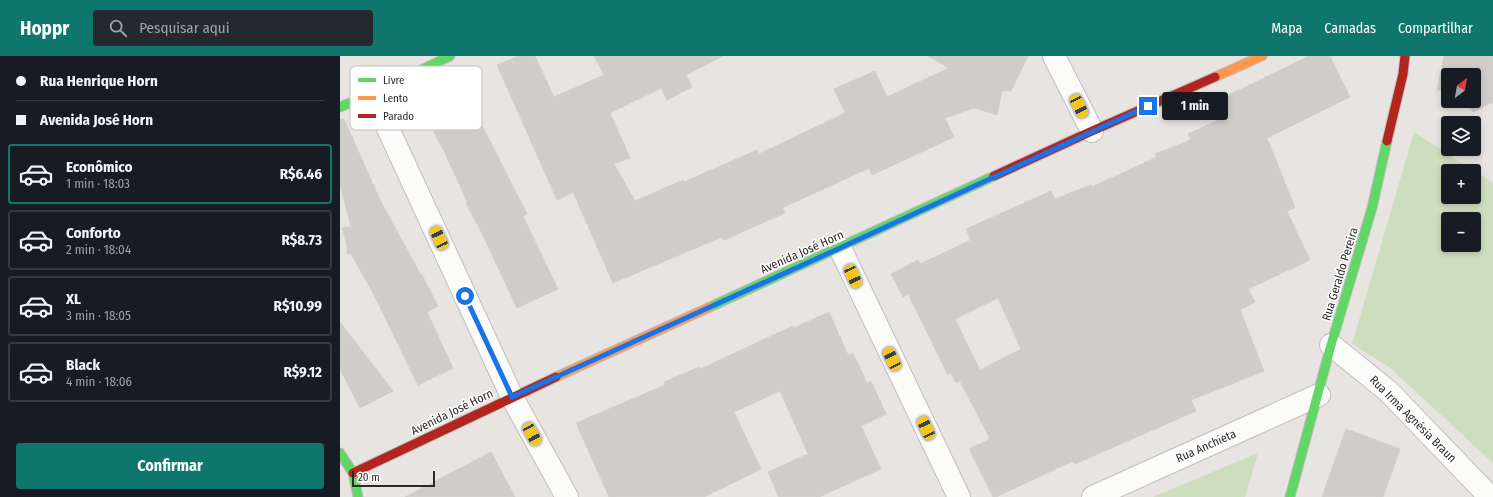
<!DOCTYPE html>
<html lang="pt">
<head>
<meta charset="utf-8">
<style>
	body { margin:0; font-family:"Fira Sans Condensed",sans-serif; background:#242831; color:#f1f3f6; height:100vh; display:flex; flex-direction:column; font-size:15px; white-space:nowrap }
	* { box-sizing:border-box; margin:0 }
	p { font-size:13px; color:#9ea1a6 }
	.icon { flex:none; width:22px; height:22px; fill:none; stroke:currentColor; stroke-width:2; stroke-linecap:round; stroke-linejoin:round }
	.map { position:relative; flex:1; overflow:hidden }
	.side { display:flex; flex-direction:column; background:#171b24; width:340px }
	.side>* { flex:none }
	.guide { display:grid; align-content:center; height:88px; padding:0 16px; background:#171b24 }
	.needle { width:26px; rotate:31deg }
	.tools { position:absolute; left:1101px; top:12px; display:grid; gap:8px }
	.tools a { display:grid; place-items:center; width:40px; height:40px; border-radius:4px; background:#171b24; box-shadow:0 2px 6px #0003; font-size:20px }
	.scale { position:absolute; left:12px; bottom:10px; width:83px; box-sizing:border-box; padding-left:4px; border:2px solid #2a2a2a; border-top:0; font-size:11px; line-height:14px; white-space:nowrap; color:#2a2a2a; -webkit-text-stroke:3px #fff; paint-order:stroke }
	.end { position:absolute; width:18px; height:18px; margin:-9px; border:5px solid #1a73e8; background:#fff; box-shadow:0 0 0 2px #fff }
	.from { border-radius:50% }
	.bubble { position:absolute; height:28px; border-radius:4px; background:#171b24; box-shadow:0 2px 6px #0003; font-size:13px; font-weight:700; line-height:28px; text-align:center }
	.car { position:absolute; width:12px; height:24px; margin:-12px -6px; border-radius:5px; box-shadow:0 0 3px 1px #0007; background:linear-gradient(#f5c518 24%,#345 0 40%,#f5c518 0 76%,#345 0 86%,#f5c518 0) }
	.guide b { display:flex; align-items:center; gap:14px; height:38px; font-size:15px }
	.guide b+b { border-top:1px solid #363941 }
	.guide i { width:10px; height:10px; background:#f1f3f6 }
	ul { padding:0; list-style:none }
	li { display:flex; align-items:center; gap:12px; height:60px; margin:0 8px 6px; padding:0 8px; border:2px solid #363941; border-radius:4px }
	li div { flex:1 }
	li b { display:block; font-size:15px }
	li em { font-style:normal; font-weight:700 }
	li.selected { border-color:#0f766e }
	li>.icon { width:36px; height:36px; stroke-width:1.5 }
	.action { display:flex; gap:8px; margin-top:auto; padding:8px 16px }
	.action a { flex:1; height:46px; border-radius:4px; background:#0f766e; color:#fff; font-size:16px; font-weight:700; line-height:46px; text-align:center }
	header { display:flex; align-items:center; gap:24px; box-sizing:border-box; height:56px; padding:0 20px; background:#0f766e; color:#fff }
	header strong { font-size:19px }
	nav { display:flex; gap:22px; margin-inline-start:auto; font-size:14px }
	.search { width:280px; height:36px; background:#242831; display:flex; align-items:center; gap:10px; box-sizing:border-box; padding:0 14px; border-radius:4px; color:#9ea1a6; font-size:15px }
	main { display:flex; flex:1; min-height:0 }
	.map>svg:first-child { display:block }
	.green { fill:#cddebe; fill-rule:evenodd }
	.building { fill:#cfccca; stroke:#d2d0cd; fill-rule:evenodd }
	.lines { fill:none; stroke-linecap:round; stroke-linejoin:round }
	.street-casing { stroke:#c0bfbf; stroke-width:24 }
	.fast-casing { stroke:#c0bfbf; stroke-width:11 }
	.slow-casing { stroke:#c0bfbf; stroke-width:11 }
	.jam-casing { stroke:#c0bfbf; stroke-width:11 }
	.street { stroke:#fbfbfa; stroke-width:22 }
	.fast { stroke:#63d668; stroke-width:9 }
	.slow { stroke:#ff974d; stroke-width:9 }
	.jam { stroke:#b3261e; stroke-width:9 }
	.route { stroke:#1a73e8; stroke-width:5 }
	.labels { text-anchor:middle; stroke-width:3; stroke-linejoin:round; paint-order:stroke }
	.street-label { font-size:12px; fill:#2a2a2a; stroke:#fff }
	.key { fill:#fff; stroke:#bfbfbf; stroke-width:1 }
	.key-label { font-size:11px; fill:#2a2a2a }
</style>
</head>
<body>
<header>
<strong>Hoppr</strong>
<div class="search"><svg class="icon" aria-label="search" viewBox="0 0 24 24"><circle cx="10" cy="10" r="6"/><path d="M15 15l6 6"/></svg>Pesquisar aqui</div>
<nav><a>Mapa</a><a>Camadas</a><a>Compartilhar</a></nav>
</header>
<main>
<section class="side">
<div class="guide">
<b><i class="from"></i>Rua Henrique Horn</b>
<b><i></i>Avenida José Horn</b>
</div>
<ul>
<li class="selected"><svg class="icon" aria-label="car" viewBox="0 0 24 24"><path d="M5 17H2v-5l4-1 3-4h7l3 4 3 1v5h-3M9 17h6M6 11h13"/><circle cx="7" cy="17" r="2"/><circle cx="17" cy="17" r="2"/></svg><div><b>Econômico</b><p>1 min · 18:03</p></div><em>R$6.46</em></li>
<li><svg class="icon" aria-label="car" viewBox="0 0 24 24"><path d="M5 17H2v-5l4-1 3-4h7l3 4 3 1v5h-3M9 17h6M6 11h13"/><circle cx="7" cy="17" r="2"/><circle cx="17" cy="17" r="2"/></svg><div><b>Conforto</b><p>2 min · 18:04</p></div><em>R$8.73</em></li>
<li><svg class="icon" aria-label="car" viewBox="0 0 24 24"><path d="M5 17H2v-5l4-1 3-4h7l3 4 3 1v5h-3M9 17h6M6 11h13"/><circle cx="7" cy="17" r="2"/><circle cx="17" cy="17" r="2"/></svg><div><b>XL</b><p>3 min · 18:05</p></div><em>R$10.99</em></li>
<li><svg class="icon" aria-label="car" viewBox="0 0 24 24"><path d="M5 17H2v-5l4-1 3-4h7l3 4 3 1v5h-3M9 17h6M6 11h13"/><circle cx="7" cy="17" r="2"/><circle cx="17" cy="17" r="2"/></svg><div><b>Black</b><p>4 min · 18:06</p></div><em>R$9.12</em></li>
</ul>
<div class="action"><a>Confirmar</a></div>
</section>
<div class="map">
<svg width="1153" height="441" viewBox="0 0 1153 441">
	<rect width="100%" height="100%" fill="#e7e4e1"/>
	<g class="green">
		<path d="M1074 76 1153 127V407L1049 311 1012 288ZM1108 115H1134V141H1108ZM1108 163H1134V189H1108Z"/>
		<polygon points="918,397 905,441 813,441"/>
	</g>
	<g class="building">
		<polygon points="178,0 195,0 214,41 264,19 254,0 383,0 346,19 352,31 327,44 321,32 270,57 290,102 274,108 295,145 343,124 344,126 417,94 419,98 505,57 494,33 535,15 547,41 609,12 588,0 688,0 671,35 662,35 657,59 634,52 605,62 614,81 532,119 529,112 442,152 445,157 384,184 382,181 273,227 233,136 217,144 157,9"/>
		<path d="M969 0H990L1010 41 927 82 955 152 947 155 970 204 908 233 915 246 900 254 924 315 851 344 856 355 735 408 733 405 656 441H653L629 393 650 383 620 325 616 327 611 317 608 319 568 238 563 241 551 218 578 204 580 208 631 184 626 173 711 135 715 143 751 129 752 131 817 101 815 98 851 84 848 78 889 59 881 43ZM658 242 681 293 640 314 615 263Z"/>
		<polygon points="1104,0 1153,0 1153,46 1133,56 1127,45 1134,45 1134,19 1108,19 1108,29 1097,35"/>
		<polygon points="117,20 187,158 183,160 218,233 177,252 137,167 136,167 126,147 128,147 105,97 84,57 56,60 52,53"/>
		<polygon points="0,63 4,63 40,144 81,219 82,219 98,250 87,256 113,312 78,329 32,235 11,198 7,198 7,189 2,172 11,170 0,129"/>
		<polygon points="489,256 508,299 513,297 527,327 531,325 546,358 521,370 541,413 479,441 439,441 428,416 468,398 440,335 394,356 421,413 364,441 269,441 236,367 325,329 324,326 359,311 360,313 453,270 454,272"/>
		<polygon points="0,266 53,335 20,352 0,313"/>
		<polygon points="1006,373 1060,393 1043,441 982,441"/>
		<polygon points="151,396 175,441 65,441"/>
	</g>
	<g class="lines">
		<g class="street-casing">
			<g id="street">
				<polyline points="714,0 752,75"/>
				<polyline points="32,38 172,341 227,441"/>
				<polyline points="500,192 619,441"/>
				<polyline points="991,289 1048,335 1150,441"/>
				<polyline points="753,441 979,339"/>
			</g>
		</g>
		<g class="fast-casing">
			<g id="fast">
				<polyline points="0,51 32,38 110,0"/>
				<polyline points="370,251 654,120"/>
				<polyline points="0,397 13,417 18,441"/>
				<polyline points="950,441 991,289 1032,152 1047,85"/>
			</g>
		</g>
		<g class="slow-casing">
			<g id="slow">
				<polyline points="875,21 922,0"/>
				<polyline points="216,321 370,251"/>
			</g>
		</g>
		<g class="jam-casing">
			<g id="jam">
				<polyline points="1047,85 1063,18 1065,0"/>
				<polyline points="654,120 752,75 875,21"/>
				<polyline points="13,417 216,321"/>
			</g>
		</g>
		<use href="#street" class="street"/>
		<use href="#fast" class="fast"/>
		<use href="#slow" class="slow"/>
		<use href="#jam" class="jam"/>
	</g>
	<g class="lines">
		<polyline class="route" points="125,240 172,341 500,192 808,50"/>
	</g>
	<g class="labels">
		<g class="street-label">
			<text transform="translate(462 196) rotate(-24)" y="4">Avenida José Horn</text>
			<text transform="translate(1000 218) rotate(-73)" y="4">Rua Geraldo Pereira</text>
			<text transform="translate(112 356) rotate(-26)" y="4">Avenida José Horn</text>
			<text transform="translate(1073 363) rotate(45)" y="4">Rua Irma Agnésia Braun</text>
			<text transform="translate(866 390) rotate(-24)" y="4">Rua Anchieta</text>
		</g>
	</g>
	<rect x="10" y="10" width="132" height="64" rx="6" class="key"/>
	<rect x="18" y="22" width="18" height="4" fill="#63d668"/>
	<rect x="18" y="40" width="18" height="4" fill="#ff974d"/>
	<rect x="18" y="58" width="18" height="4" fill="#b3261e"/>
	<g class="key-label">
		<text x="43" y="28">Livre</text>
		<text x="43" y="46">Lento</text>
		<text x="43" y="64">Parado</text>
	</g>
</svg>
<div class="tools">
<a><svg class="needle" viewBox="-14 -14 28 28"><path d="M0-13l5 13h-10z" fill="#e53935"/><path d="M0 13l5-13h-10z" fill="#9ea1a6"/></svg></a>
<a><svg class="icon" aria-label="layers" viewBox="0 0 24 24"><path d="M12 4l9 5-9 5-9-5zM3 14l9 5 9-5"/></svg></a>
<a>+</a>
<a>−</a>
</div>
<div class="scale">20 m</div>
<i class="end from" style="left:125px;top:240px"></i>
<i class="end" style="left:808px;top:50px"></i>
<div class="bubble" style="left:822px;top:36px;width:66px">1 min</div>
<i class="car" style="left:739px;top:50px;rotate:153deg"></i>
<i class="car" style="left:99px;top:182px;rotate:335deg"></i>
<i class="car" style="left:513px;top:220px;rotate:155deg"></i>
<i class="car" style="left:552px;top:303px;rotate:334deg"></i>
<i class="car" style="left:586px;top:372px;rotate:335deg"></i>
<i class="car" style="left:192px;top:378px;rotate:151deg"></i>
</div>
</main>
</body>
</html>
